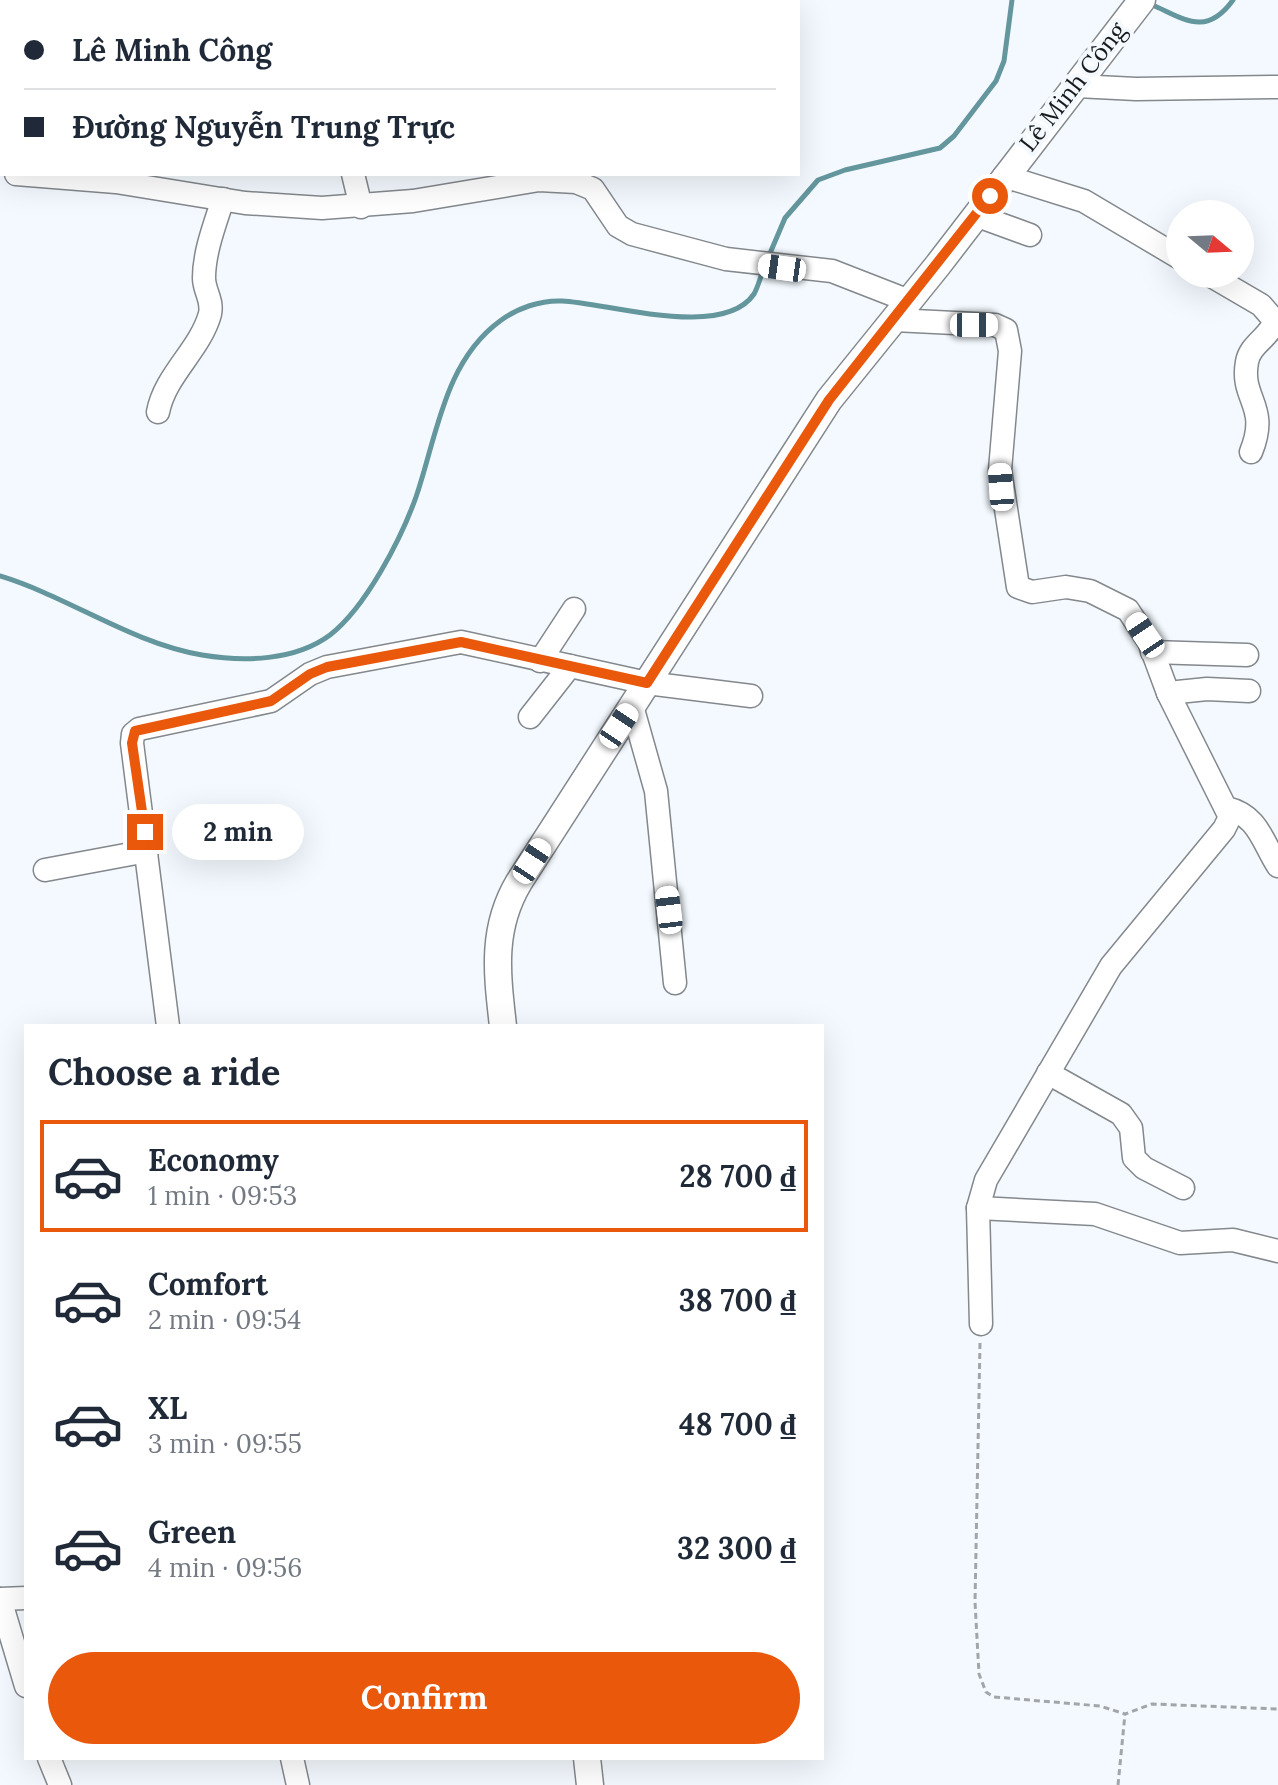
<!DOCTYPE html>
<html lang="en">
<head>
<meta charset="utf-8">
<style>
	body { margin:0; font-family:Lora,serif; background:#f2f2f3; color:#1f2937; height:100vh; display:flex; flex-direction:column; font-size:30px; white-space:nowrap }
	* { box-sizing:border-box; margin:0 }
	p { font-size:26px; color:#747a83 }
	.icon { flex:none; width:44px; height:44px; fill:none; stroke:currentColor; stroke-width:2; stroke-linecap:round; stroke-linejoin:round }
	.map { position:relative; flex:1; overflow:hidden }
	.panel { position:absolute; left:24px; top:1024px; width:800px; height:736px; display:flex; flex-direction:column; background:#fff; border-radius:0px; box-shadow:0 8px 32px #0002 }
	.panel>* { flex:none }
	.banner { position:absolute; left:0px; top:0px; width:800px; height:176px; box-shadow:0 8px 32px #0002; display:grid; align-content:center; height:176px; padding:0 24px; background:#fff }
	.needle { width:52px; rotate:109deg }
	.buttons { position:absolute; left:1166px; top:200px; display:grid; gap:16px }
	.buttons a { display:grid; place-items:center; width:88px; height:88px; border-radius:50%; background:#fff; box-shadow:0 8px 32px #0002; font-size:40px }
	.end { position:absolute; width:36px; height:36px; margin:-18px; border:10px solid #ea580c; background:#fff; box-shadow:0 0 0 4px #fff }
	.from { border-radius:50% }
	.bubble { position:absolute; height:56px; border-radius:28px; background:#fff; box-shadow:0 8px 32px #0002; font-size:26px; font-weight:700; line-height:56px; text-align:center }
	.car { position:absolute; width:24px; height:48px; margin:-24px -12px; border-radius:10px; box-shadow:0 0 6px 2px #0007; background:linear-gradient(#fff 24%,#345 0 40%,#fff 0 76%,#345 0 86%,#fff 0) }
	.banner b { display:flex; align-items:center; gap:28px; height:76px; font-size:30px }
	.banner b+b { border-top:2px solid #e0e1e3 }
	.banner i { width:20px; height:20px; background:#1f2937 }
	ul { padding:0; list-style:none }
	li { display:flex; align-items:center; gap:24px; height:112px; margin:0 16px 12px; padding:0 8px; border:4px solid transparent; border-radius:0px }
	li div { flex:1 }
	li b { display:block; font-size:30px }
	li em { font-style:normal; font-weight:700 }
	li.current { border-color:#ea580c }
	li>.icon { width:72px; height:72px; stroke-width:1.5 }
	h2 { padding:0 24px; font-size:36px; line-height:96px }
	.button { display:flex; gap:16px; margin-top:auto; padding:16px 24px }
	.button a { flex:1; height:92px; border-radius:48px; background:#ea580c; color:#fff; font-size:32px; font-weight:700; line-height:92px; text-align:center }
	.map>svg:first-child { display:block }
	.lines { fill:none; stroke-linecap:round; stroke-linejoin:round }
	.stream { stroke:#64969d; stroke-width:5 }
	.minor-casing { stroke:#83888d; stroke-width:25 }
	.major-casing { stroke:#83888d; stroke-width:29 }
	.path { stroke:#a2a6aa; stroke-width:3; stroke-dasharray:6 4; stroke-linecap:butt }
	.minor { stroke:#fff; stroke-width:22 }
	.major { stroke:#fff; stroke-width:26 }
	.route { stroke:#ea580c; stroke-width:10 }
	.labels { text-anchor:middle; stroke-width:8; stroke-linejoin:round; paint-order:stroke }
	.street-label { font-size:24px; fill:#17191b; stroke:#f3f9fe }
</style>
</head>
<body>
<div class="map">
<svg width="1278" height="1785" viewBox="0 0 1278 1785">
	<rect width="100%" height="100%" fill="#f3f9fe"/>
	<g class="lines">
		<g class="stream">
			<path d="M1150 4C1182 17 1205 39 1233 0"/>
			<polyline points="768,258 785,218 818,180 845,170 940,148 954,136 996,81 1004,61 1012,0"/>
			<path d="M0 576C69 597 131 643 202 655 244 662 295 661 330 635 366 607 401 539 416 497 437 436 444 362 500 321 517 308 541 300 562 301 608 303 723 340 754 294 758 287 760 278 763 271"/>
		</g>
		<g class="minor-casing">
			<g id="minor">
				<polyline points="321,0 321,2"/>
				<polyline points="21,2 21,0"/>
				<polyline points="1077,86 1136,89 1278,87"/>
				<polyline points="0,107 2,88"/>
				<polyline points="0,143 2,156"/>
				<polyline points="16,174 116,182 245,203 322,208 413,201 539,180 576,182 593,189 618,226 632,234 726,259 832,271 909,301"/>
				<polyline points="353,174 361,207"/>
				<polyline points="1004,176 1084,201 1180,258"/>
				<polyline points="975,215 1030,235"/>
				<path d="M1208 274 1261 305 1275 321C1269 338 1250 344 1247 362 1240 400 1270 405 1251 452"/>
				<polyline points="894,320 995,325 1006,330 1010,351 1000,470 1018,587 1032,592 1066,587 1090,591 1128,610 1149,642 1168,693 1230,817 1224,829 1111,966 986,1180 978,1208 981,1324"/>
				<path d="M158 412C165 375 200 350 210 314 213 300 204 291 204 278 204 252 215 224 223 199"/>
				<polyline points="1152,652 1247,655"/>
				<polyline points="540,661 574,609"/>
				<polyline points="1168,693 1207,689 1249,691"/>
				<polyline points="632,706 656,791 675,983"/>
				<polyline points="530,717 570,666"/>
				<path d="M1226 808C1258 815 1262 841 1278 866"/>
				<polyline points="45,870 147,851"/>
				<polyline points="168,1026 132,743 133,734 139,729 271,701 310,674 327,667 461,642 647,683 751,696"/>
				<polyline points="1048,1073 1121,1114 1131,1128 1134,1158 1144,1168 1183,1188"/>
				<polyline points="978,1208 1095,1214 1180,1243 1233,1240 1278,1251"/>
				<polyline points="0,1599 26,1686"/>
				<polyline points="0,1599 26,1598"/>
				<polyline points="49,1758 60,1785"/>
				<polyline points="292,1758 298,1785"/>
			</g>
		</g>
		<g class="major-casing">
			<g id="major">
				<path d="M503 1026C497 973 491 929 519 882L829 400 938 265 1142 0"/>
				<polyline points="587,1758 590,1785"/>
			</g>
		</g>
		<g class="path">
			<polyline points="980,1343 975,1602 979,1674 986,1692 994,1697 1100,1706 1125,1714 1152,1704 1278,1709"/>
			<polyline points="1118,1785 1125,1714"/>
		</g>
		<use href="#minor" class="minor"/>
		<use href="#major" class="major"/>
	</g>
	<g class="lines">
		<polyline class="route" points="145,832 132,743 135,731 271,701 310,674 327,667 461,642 647,683 829,400 990,196"/>
	</g>
	<g class="labels">
		<g class="street-label">
			<text transform="translate(1073 87) rotate(-52)" y="8">Lê Minh Công</text>
		</g>
	</g>
</svg>
<div class="buttons">
<a><svg class="needle" viewBox="-14 -14 28 28"><path d="M0-13l5 13h-10z" fill="#e53935"/><path d="M0 13l5-13h-10z" fill="#747a83"/></svg></a>
</div>
<i class="end from" style="left:990px;top:196px"></i>
<i class="end" style="left:145px;top:832px"></i>
<div class="bubble" style="left:172px;top:804px;width:132px">2 min</div>
<i class="car" style="left:782px;top:268px;rotate:278deg"></i>
<i class="car" style="left:974px;top:325px;rotate:90deg"></i>
<i class="car" style="left:1001px;top:487px;rotate:356deg"></i>
<i class="car" style="left:1145px;top:635px;rotate:326deg"></i>
<i class="car" style="left:619px;top:726px;rotate:34deg"></i>
<i class="car" style="left:532px;top:861px;rotate:33deg"></i>
<i class="car" style="left:669px;top:910px;rotate:353deg"></i>
<div class="banner">
<b><i class="from"></i>Lê Minh Công</b>
<b><i></i>Đường Nguyễn Trung Trực</b>
</div>
<section class="panel">
<h2>Choose a ride</h2>
<ul>
<li class="current"><svg class="icon" aria-label="car" viewBox="0 0 24 24"><path d="M5 17H2v-5l4-1 3-4h7l3 4 3 1v5h-3M9 17h6M6 11h13"/><circle cx="7" cy="17" r="2"/><circle cx="17" cy="17" r="2"/></svg><div><b>Economy</b><p>1 min · 09:53</p></div><em>28 700 ₫</em></li>
<li><svg class="icon" aria-label="car" viewBox="0 0 24 24"><path d="M5 17H2v-5l4-1 3-4h7l3 4 3 1v5h-3M9 17h6M6 11h13"/><circle cx="7" cy="17" r="2"/><circle cx="17" cy="17" r="2"/></svg><div><b>Comfort</b><p>2 min · 09:54</p></div><em>38 700 ₫</em></li>
<li><svg class="icon" aria-label="car" viewBox="0 0 24 24"><path d="M5 17H2v-5l4-1 3-4h7l3 4 3 1v5h-3M9 17h6M6 11h13"/><circle cx="7" cy="17" r="2"/><circle cx="17" cy="17" r="2"/></svg><div><b>XL</b><p>3 min · 09:55</p></div><em>48 700 ₫</em></li>
<li><svg class="icon" aria-label="car" viewBox="0 0 24 24"><path d="M5 17H2v-5l4-1 3-4h7l3 4 3 1v5h-3M9 17h6M6 11h13"/><circle cx="7" cy="17" r="2"/><circle cx="17" cy="17" r="2"/></svg><div><b>Green</b><p>4 min · 09:56</p></div><em>32 300 ₫</em></li>
</ul>
<div class="button"><a>Confirm</a></div>
</section>
</div>
</body>
</html>
